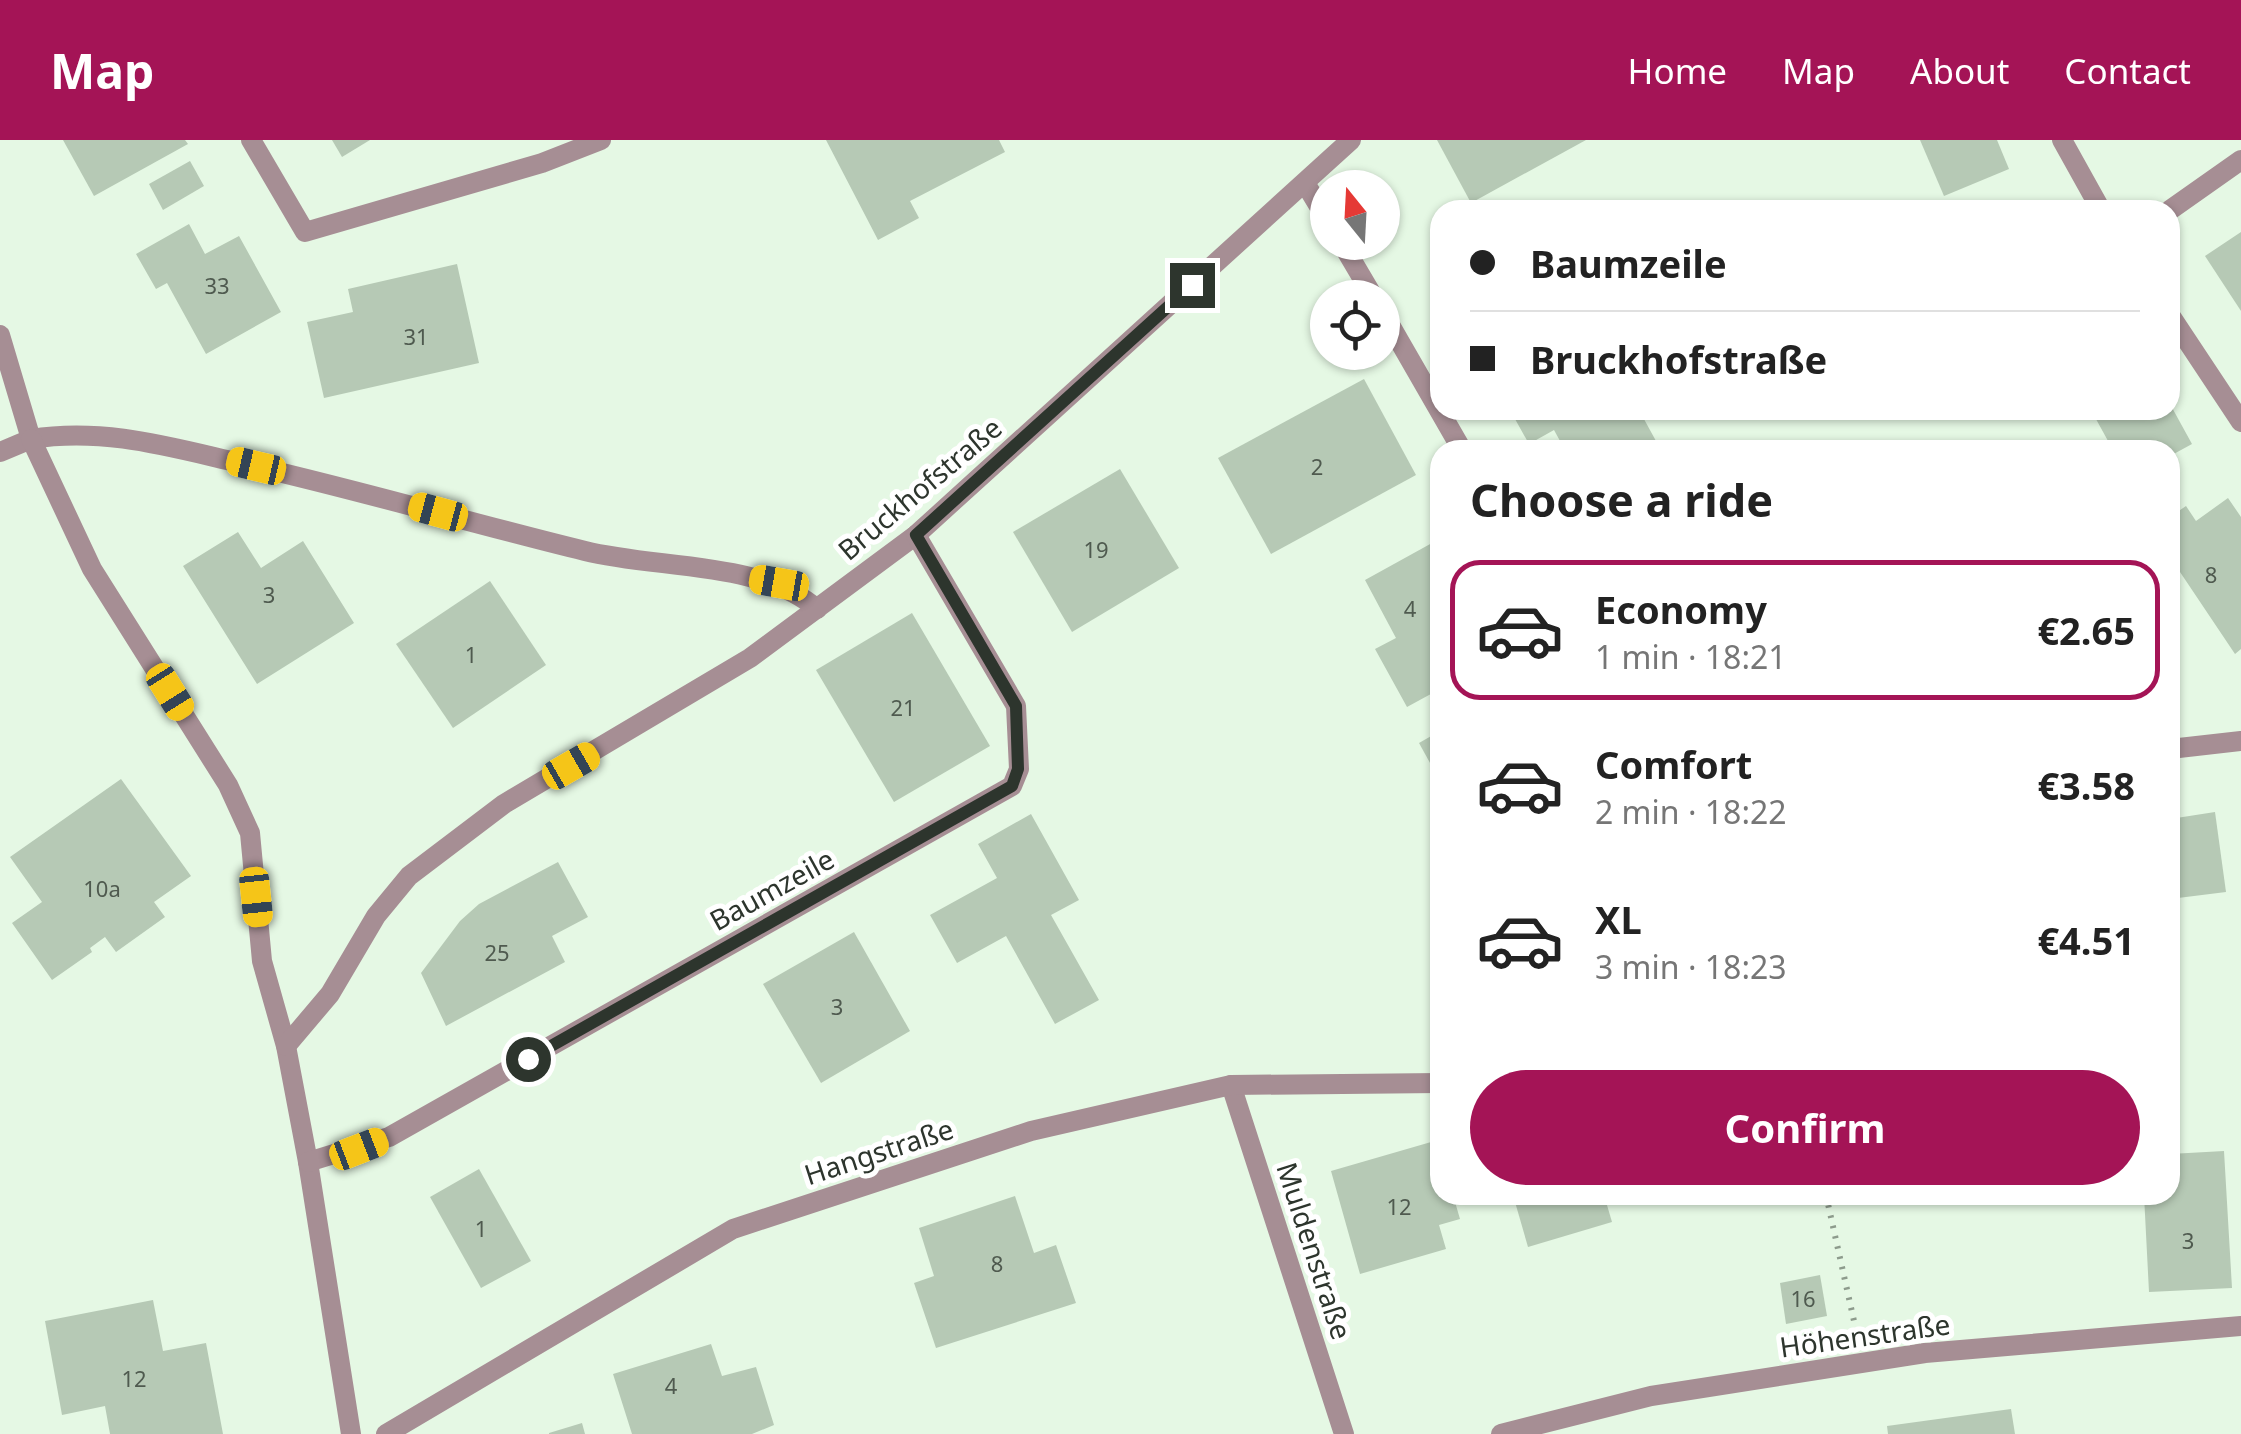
<!DOCTYPE html>
<html lang="en">
<head>
<meta charset="utf-8">
<style>
	body { margin:0; font-family:"Noto Sans",sans-serif; background:#f6f6f6; color:#222; height:100vh; display:flex; flex-direction:column; font-size:38px; white-space:nowrap }
	* { box-sizing:border-box; margin:0 }
	p { font-size:32px; color:#767676 }
	.icon { flex:none; width:55px; height:55px; fill:none; stroke:currentColor; stroke-width:2; stroke-linecap:round; stroke-linejoin:round }
	.map { position:relative; flex:1; overflow:hidden }
	.details { position:absolute; left:1430px; top:300px; width:750px; height:765px; display:flex; flex-direction:column; background:#fff; border-radius:30px; box-shadow:0 2px 8px #0004 }
	.details>* { flex:none }
	.top-card { position:absolute; left:1430px; top:60px; width:750px; height:220px; border-radius:30px; box-shadow:0 2px 8px #0004; display:grid; align-content:center; height:220px; padding:0 40px; background:#fff }
	.needle { width:65px; rotate:342deg }
	.tools { position:absolute; left:1310px; top:30px; display:grid; gap:20px }
	.tools a { display:grid; place-items:center; width:90px; height:90px; border-radius:50%; background:#fff; box-shadow:0 2px 8px #0004; font-size:50px }
	.end { position:absolute; width:45px; height:45px; margin:-22px; border:12px solid #2d352d; background:#fff; box-shadow:0 0 0 5px #fff }
	.from { border-radius:50% }
	.car { position:absolute; width:30px; height:60px; margin:-30px -15px; border-radius:12px; box-shadow:0 0 8px 2px #0007; background:linear-gradient(#f5c518 24%,#345 0 40%,#f5c518 0 76%,#345 0 86%,#f5c518 0) }
	.top-card b { display:flex; align-items:center; gap:35px; height:95px; font-size:38px }
	.top-card b+b { border-top:2px solid #e0e0e0 }
	.top-card i { width:25px; height:25px; background:#222 }
	ul { padding:0; list-style:none }
	li { display:flex; align-items:center; gap:30px; height:140px; margin:0 20px 15px; padding:0 20px; border:5px solid transparent; border-radius:30px }
	li div { flex:1 }
	li b { display:block; font-size:38px }
	li em { font-style:normal; font-weight:700 }
	li.selected { border-color:#a41456 }
	li>.icon { width:90px; height:90px; stroke-width:1.5 }
	h2 { padding:0 40px; font-size:45px; line-height:120px }
	.cta { display:flex; gap:20px; margin-top:auto; padding:20px 40px }
	.cta a { flex:1; height:115px; border-radius:60px; background:#a41456; color:#fff; font-size:40px; font-weight:700; line-height:115px; text-align:center }
	header { display:flex; align-items:center; gap:60px; box-sizing:border-box; height:140px; padding:0 50px; background:#a41456; color:#fff }
	header strong { font-size:48px }
	nav { display:flex; gap:55px; margin-inline-start:auto; font-size:35px }
	.map>svg:first-child { display:block }
	.building { fill:#b6c9b5 }
	.lines { fill:none; stroke-linecap:round; stroke-linejoin:round }
	.path { stroke:#8d9b8c; stroke-width:6; stroke-dasharray:2.5 8; stroke-linecap:butt }
	.service { stroke:#a68e94; stroke-width:20 }
	.minor { stroke:#a68e94; stroke-width:20 }
	.route { stroke:#2d352d; stroke-width:12 }
	.labels { text-anchor:middle; stroke-width:10; stroke-linejoin:round; paint-order:stroke }
	.number-label { font-size:22px; fill:#4f5a4f }
	.street-label { font-size:28px; fill:#2d352d; stroke:#fff }
</style>
</head>
<body>
<header>
<strong>Map</strong>
<nav><a>Home</a><a>Map</a><a>About</a><a>Contact</a></nav>
</header>
<div class="map">
<svg width="2241" height="1294" viewBox="0 0 2241 1294">
	<rect width="100%" height="100%" fill="#e5f8e4"/>
	<g class="building">
		<polygon points="63,0 185,0 188,4 94,56"/>
		<polygon points="332,0 370,0 342,17"/>
		<polygon points="826,0 999,0 1005,12 910,61 919,78 878,100"/>
		<polygon points="1437,0 1586,0 1471,63"/>
		<polygon points="1920,0 1997,0 2009,29 1944,56"/>
		<polygon points="190,21 204,46 163,70 149,44"/>
		<polygon points="189,84 205,114 239,96 281,172 206,214 167,143 156,149 136,114"/>
		<polygon points="2241,92 2241,171 2205,116"/>
		<polygon points="457,124 479,223 324,258 307,182 353,172 348,149"/>
		<polygon points="1364,239 1416,335 1271,414 1218,318"/>
		<polygon points="2170,264 2192,304 2170,316 2170,310 2113,310 2091,270 2170,270"/>
		<polygon points="1510,270 1639,270 1656,301 1640,310 1565,310 1554,290 1529,304"/>
		<polygon points="1120,329 1179,428 1072,492 1013,392"/>
		<polygon points="2228,358 2241,377 2241,509 2235,514 2180,432 2170,438 2170,377 2186,366 2196,381"/>
		<polygon points="238,392 261,428 303,401 354,483 257,544 183,426"/>
		<polygon points="1432,403 1440,418 1440,549 1407,567 1375,509 1396,498 1365,440"/>
		<polygon points="490,441 546,525 453,588 396,504"/>
		<polygon points="912,473 990,606 894,662 816,530"/>
		<polygon points="1440,591 1440,641 1419,603"/>
		<polygon points="121,639 191,736 154,762 165,777 116,812 105,797 90,808 92,812 52,840 12,783 42,762 10,717"/>
		<polygon points="2215,672 2226,752 2170,759 2170,679"/>
		<polygon points="1031,674 1079,760 1051,775 1099,860 1055,884 1006,796 957,823 930,775 997,738 978,704"/>
		<polygon points="558,722 588,777 552,796 565,822 446,886 421,833 460,781 479,764"/>
		<polygon points="854,792 910,891 821,943 763,844"/>
		<polygon points="1438,1000 1440,1055 1453,1055 1460,1079 1439,1085 1446,1109 1360,1134 1331,1031"/>
		<polygon points="2224,1011 2232,1148 2149,1152 2144,1055 2170,1055 2170,1014"/>
		<polygon points="479,1029 531,1121 481,1148 430,1057"/>
		<polygon points="1513,1055 1604,1055 1612,1082 1528,1107"/>
		<polygon points="1015,1056 1034,1113 1056,1105 1076,1163 936,1208 914,1143 934,1136 919,1088"/>
		<polygon points="1820,1135 1827,1176 1786,1184 1780,1143"/>
		<polygon points="153,1160 163,1211 206,1203 223,1294 110,1294 105,1266 62,1275 45,1181"/>
		<polygon points="711,1204 722,1236 756,1227 774,1285 752,1294 632,1294 613,1234"/>
		<polygon points="2011,1269 2015,1294 1888,1294 1887,1286"/>
		<polygon points="582,1283 585,1294 549,1294 549,1293"/>
	</g>
	<g class="lines">
		<polyline class="path" points="1826,1055 1856,1190"/>
		<polyline class="service" points="0,312 31,299"/>
		<g class="minor">
			<polyline points="251,0 305,92 542,23 601,0"/>
			<polyline points="2062,0 2101,70"/>
			<polyline points="1305,43 1328,81"/>
			<polyline points="2170,70 2241,20"/>
			<polyline points="1341,102 1374,158"/>
			<polyline points="1382,171 1462,310"/>
			<polyline points="2170,175 2241,282"/>
			<path d="M0 195 31 299C103 287 170 307 240 323 356 349 470 383 585 411 656 429 763 421 817 469"/>
			<polyline points="31,299 92,429 228,645 250,693 262,821 286,906 308,1022 351,1294"/>
			<polyline points="2170,609 2241,601"/>
			<polyline points="286,906 330,854 376,776 409,736 504,664 750,518 916,395 1351,0"/>
			<polyline points="1231,945 1344,1294"/>
			<polyline points="308,1022 389,997 1012,646 1019,629 1016,566 916,395"/>
			<polyline points="386,1294 733,1089 1031,991 1231,945 1440,943"/>
			<polyline points="1501,1294 1651,1256 1925,1213 2241,1186"/>
		</g>
	</g>
	<g class="lines">
		<polyline class="route" points="528,919 1012,646 1018,629 1016,566 916,395 1192,145"/>
	</g>
	<g class="labels">
		<g class="number-label">
			<text x="217" y="154">33</text>
			<text x="416" y="205">31</text>
			<text x="1317" y="335">2</text>
			<text x="1096" y="418">19</text>
			<text x="2211" y="443">8</text>
			<text x="269" y="463">3</text>
			<text x="1410" y="477">4</text>
			<text x="471" y="523">1</text>
			<text x="903" y="576">21</text>
			<text x="102" y="757">10a</text>
			<text x="497" y="821">25</text>
			<text x="837" y="875">3</text>
			<text x="1399" y="1075">12</text>
			<text x="481" y="1097">1</text>
			<text x="2188" y="1109">3</text>
			<text x="997" y="1132">8</text>
			<text x="1803" y="1167">16</text>
			<text x="134" y="1247">12</text>
			<text x="671" y="1254">4</text>
		</g>
		<g class="street-label">
			<text transform="translate(920 349) rotate(-40)" y="10">Bruckhofstraße</text>
			<text transform="translate(772 750) rotate(-29)" y="10">Baumzeile</text>
			<text transform="translate(879 1012) rotate(-18)" y="10">Hangstraße</text>
			<text transform="translate(1314 1111) rotate(72)" y="10">Muldenstraße</text>
			<text transform="translate(1865 1196) rotate(-8)" y="10">Höhenstraße</text>
		</g>
	</g>
</svg>
<div class="tools">
<a><svg class="needle" viewBox="-14 -14 28 28"><path d="M0-13l5 13h-10z" fill="#e53935"/><path d="M0 13l5-13h-10z" fill="#767676"/></svg></a>
<a><svg class="icon" aria-label="locate" viewBox="0 0 24 24"><circle cx="12" cy="12" r="6"/><path d="M12 2v4M12 18v4M2 12h4M18 12h4"/></svg></a>
</div>
<i class="end from" style="left:528px;top:919px"></i>
<i class="end" style="left:1192px;top:145px"></i>
<i class="car" style="left:256px;top:326px;rotate:283deg"></i>
<i class="car" style="left:438px;top:372px;rotate:285deg"></i>
<i class="car" style="left:779px;top:443px;rotate:280deg"></i>
<i class="car" style="left:170px;top:552px;rotate:148deg"></i>
<i class="car" style="left:571px;top:626px;rotate:60deg"></i>
<i class="car" style="left:256px;top:757px;rotate:174deg"></i>
<i class="car" style="left:359px;top:1009px;rotate:69deg"></i>
<div class="top-card">
<b><i class="from"></i>Baumzeile</b>
<b><i></i>Bruckhofstraße</b>
</div>
<section class="details">
<h2>Choose a ride</h2>
<ul>
<li class="selected"><svg class="icon" aria-label="car" viewBox="0 0 24 24"><path d="M5 17H2v-5l4-1 3-4h7l3 4 3 1v5h-3M9 17h6M6 11h13"/><circle cx="7" cy="17" r="2"/><circle cx="17" cy="17" r="2"/></svg><div><b>Economy</b><p>1 min · 18:21</p></div><em>€2.65</em></li>
<li><svg class="icon" aria-label="car" viewBox="0 0 24 24"><path d="M5 17H2v-5l4-1 3-4h7l3 4 3 1v5h-3M9 17h6M6 11h13"/><circle cx="7" cy="17" r="2"/><circle cx="17" cy="17" r="2"/></svg><div><b>Comfort</b><p>2 min · 18:22</p></div><em>€3.58</em></li>
<li><svg class="icon" aria-label="car" viewBox="0 0 24 24"><path d="M5 17H2v-5l4-1 3-4h7l3 4 3 1v5h-3M9 17h6M6 11h13"/><circle cx="7" cy="17" r="2"/><circle cx="17" cy="17" r="2"/></svg><div><b>XL</b><p>3 min · 18:23</p></div><em>€4.51</em></li>
</ul>
<div class="cta"><a>Confirm</a></div>
</section>
</div>
</body>
</html>
